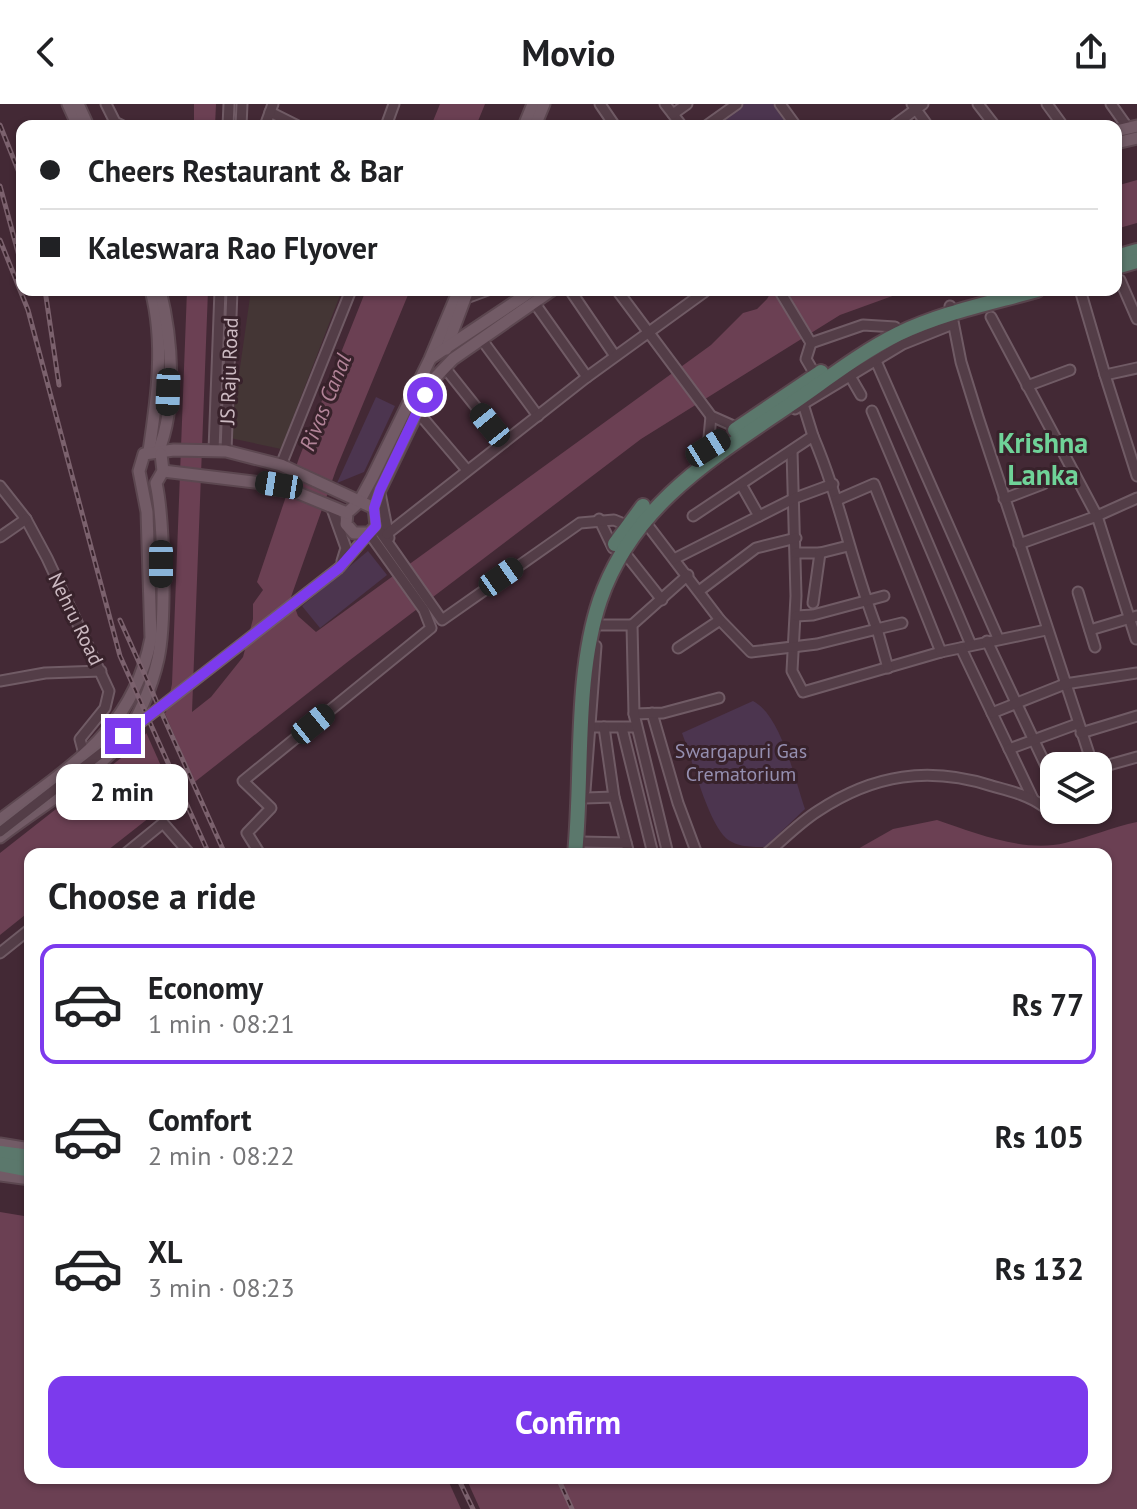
<!DOCTYPE html>
<html lang="en">
<head>
<meta charset="utf-8">
<style>
	body { margin:0; font-family:"PT Sans",sans-serif; background:#f2f2f2; color:#202124; height:100vh; display:flex; flex-direction:column; font-size:30px; white-space:nowrap }
	* { box-sizing:border-box; margin:0 }
	p { font-size:26px; color:#757577 }
	.icon { flex:none; width:44px; height:44px; fill:none; stroke:currentColor; stroke-width:2; stroke-linecap:round; stroke-linejoin:round }
	.map { position:relative; flex:1; overflow:hidden }
	.details { position:absolute; left:24px; top:744px; width:1088px; height:636px; display:flex; flex-direction:column; background:#fff; border-radius:16px; box-shadow:0 2px 6px #0004 }
	.details>* { flex:none }
	.top-card { position:absolute; left:16px; top:16px; width:1106px; height:176px; border-radius:16px; box-shadow:0 2px 6px #0004; display:grid; align-content:center; height:176px; padding:0 24px; background:#fff }
	.controls { position:absolute; left:1040px; top:648px; display:grid; gap:16px }
	.controls a { display:grid; place-items:center; width:72px; height:72px; border-radius:16px; background:#fff; box-shadow:0 2px 6px #0004; font-size:40px }
	.end { position:absolute; width:36px; height:36px; margin:-18px; border:10px solid #7c3aed; background:#fff; box-shadow:0 0 0 4px #fff }
	.from { border-radius:50% }
	.bubble { position:absolute; height:56px; border-radius:16px; background:#fff; box-shadow:0 2px 6px #0004; font-size:26px; font-weight:700; line-height:56px; text-align:center }
	.car { position:absolute; width:24px; height:48px; margin:-24px -12px; border-radius:10px; box-shadow:0 0 6px 2px #0007; background:linear-gradient(#222 24%,#8ab4d8 0 40%,#222 0 76%,#8ab4d8 0 86%,#222 0) }
	.top-card b { display:flex; align-items:center; gap:28px; height:76px; font-size:30px }
	.top-card b+b { border-top:2px solid #e0e0e0 }
	.top-card i { width:20px; height:20px; background:#202124 }
	ul { padding:0; list-style:none }
	li { display:flex; align-items:center; gap:24px; height:120px; margin:0 16px 12px; padding:0 8px; border:4px solid transparent; border-radius:16px }
	li div { flex:1 }
	li b { display:block; font-size:30px }
	li em { font-style:normal; font-weight:700 }
	li.active { border-color:#7c3aed }
	li>.icon { width:72px; height:72px; stroke-width:1.5 }
	h2 { padding:0 24px; font-size:36px; line-height:96px }
	.primary-button { display:flex; gap:16px; margin-top:auto; padding:16px 24px }
	.primary-button a { flex:1; height:92px; border-radius:16px; background:#7c3aed; color:#fff; font-size:32px; font-weight:700; line-height:92px; text-align:center }
	header { display:flex; justify-content:space-between; align-items:center; height:104px; padding:0 24px; background:#fff; font-size:36px; font-weight:700 }
	.map>svg:first-child { display:block }
	.medical { fill:#443635 }
	.green { fill:#4c354f }
	.water { fill:#6b4053 }
	.pier { fill:#432935 }
	.lines { fill:none; stroke-linecap:round; stroke-linejoin:round }
	.minor-casing { stroke:#705b65; stroke-width:13 }
	.major-casing { stroke:#5c4750; stroke-width:15 }
	.highway-casing { stroke:#5a454e; stroke-width:18 }
	.minor { stroke:#533d47; stroke-width:9 }
	.major { stroke:#725b66; stroke-width:11 }
	.highway { stroke:#5b786c; stroke-width:14 }
	.rail-casing { stroke:#7b616d; stroke-width:5 }
	.rail { stroke:#38222b; stroke-width:2; stroke-dasharray:6; stroke-linecap:butt }
	.minor-bridge-casing { stroke:#705b65; stroke-width:13; stroke-linecap:butt }
	.minor-bridge { stroke:#533d47; stroke-width:9 }
	.route { stroke:#7c3aed; stroke-width:10 }
	.labels { text-anchor:middle; stroke-width:6; stroke-linejoin:round; paint-order:stroke }
	.street-label { font-size:20px; fill:#ccbac2; stroke:#38222b }
	.park-label { font-size:20px; fill:#958fb0; stroke:#38222b }
	.water-label { font-size:22px; font-style:italic; fill:#b28498; stroke:#38222b }
	.district-label { font-size:28px; font-weight:bold; fill:#6fd298; stroke:#38222b }
</style>
</head>
<body>
<header><svg class="icon" aria-label="back" viewBox="0 0 24 24"><path d="M15 5l-7 7 7 7"/></svg>Movio<svg class="icon" aria-label="share" viewBox="0 0 24 24"><path d="M12 15V3M7 8l5-5 5 5M5 13v7h14v-7"/></svg></header>
<div class="map">
<svg width="1137" height="1405" viewBox="0 0 1137 1405">
	<rect width="100%" height="100%" fill="#432935"/>
	<polygon class="medical" points="251,186 342,186 281,345 230,334"/>
	<g class="green">
		<polygon points="744,0 773,0 788,22 712,22"/>
		<polygon points="376,293 395,302 364,368 337,379"/>
		<polygon points="368,447 387,471 320,524 302,502"/>
		<path d="M753 597C781 611 795 676 805 705L765 743C750 743 733 743 723 731 705 708 693 658 682 629Z"/>
	</g>
	<g class="water">
		<polygon points="194,0 216,0 215,22 194,22"/>
		<polygon points="440,0 485,0 476,22 431,22"/>
		<polygon points="1137,76 1137,119 1116,125 1116,82"/>
		<polygon points="187,186 208,186 192,608 211,593 243,553 253,515 253,500 263,486 257,478 299,354 366,186 410,186 337,363 291,493 298,512 316,528 711,241 743,209 757,205 767,195 771,188 909,186 840,211 641,335 350,556 103,750 30,750 30,807 0,831 0,749 130,647 166,608 172,580"/>
		<path d="M937 716C975 729 1024 749 1065 739 1089 733 1113 723 1137 718V1405H0V1108L30 1113V1374H1106V750H849L893 725Z"/>
	</g>
	<g class="pier">
		<polygon points="163,605 196,682 174,691 145,626"/>
		<polygon points="447,1374 466,1374 480,1405 461,1405"/>
	</g>
	<g class="lines">
		<g class="minor-casing">
			<g id="minor">
				<polyline points="106,0 115,18 123,22"/>
				<polyline points="600,0 615,22"/>
				<polyline points="665,0 682,22"/>
				<polyline points="780,0 796,22"/>
				<polyline points="912,0 928,22"/>
				<polyline points="978,0 995,22"/>
				<polyline points="1047,0 1063,22"/>
				<polyline points="1111,0 1128,24"/>
				<polyline points="270,8 298,22"/>
				<polyline points="673,10 687,0"/>
				<polyline points="228,22 229,0"/>
				<polyline points="241,22 242,0"/>
				<polyline points="265,22 273,0"/>
				<polyline points="386,22 394,0"/>
				<polyline points="706,22 737,0"/>
				<polyline points="893,22 923,0"/>
				<polyline points="1120,176 1137,215"/>
				<polyline points="570,186 615,252"/>
				<polyline points="617,186 711,312 738,324"/>
				<polyline points="779,186 811,239 806,255 816,272"/>
				<polyline points="1081,189 1105,271 1137,264"/>
				<polyline points="531,194 587,273"/>
				<polyline points="461,196 488,186"/>
				<polyline points="950,202 961,258 978,313 1093,662"/>
				<polyline points="991,213 1097,412 1137,394"/>
				<polyline points="482,236 538,312"/>
				<polyline points="811,239 863,221 895,223"/>
				<polyline points="876,257 998,534"/>
				<polyline points="445,264 504,338"/>
				<polyline points="1105,271 1137,372"/>
				<polyline points="850,272 861,291"/>
				<polyline points="1027,282 1070,266"/>
				<polyline points="795,305 903,240 953,220"/>
				<polyline points="416,306 467,366"/>
				<polyline points="872,307 971,541"/>
				<path d="M813 332C840 395 852 461 877 525L902 519"/>
				<polyline points="708,344 711,312"/>
				<polyline points="214,346 220,186"/>
				<polyline points="226,347 232,186"/>
				<polyline points="792,347 796,492 792,567 803,588 941,548 1046,526"/>
				<polyline points="281,361 351,186"/>
				<polyline points="0,382 26,415 47,454 109,587 105,604 80,635 84,650"/>
				<polyline points="742,382 759,412"/>
				<polyline points="380,389 389,434"/>
				<polyline points="1004,395 1043,380"/>
				<polyline points="837,396 874,380 941,548"/>
				<polyline points="331,402 346,444 342,457"/>
				<polyline points="693,412 813,332 803,300"/>
				<polyline points="599,415 613,444"/>
				<polyline points="646,419 720,516 751,548 817,540 877,525 888,564"/>
				<polyline points="376,422 442,516 580,419 614,416 631,423"/>
				<polyline points="387,430 587,273 707,186"/>
				<polyline points="0,433 26,415"/>
				<polyline points="1019,440 1097,412 1136,535"/>
				<polyline points="624,448 662,496"/>
				<polyline points="796,449 820,449 848,442"/>
				<polyline points="674,455 795,394 833,380"/>
				<polyline points="699,487 756,444 796,434"/>
				<polyline points="1078,488 1095,543"/>
				<polyline points="813,499 820,449"/>
				<polyline points="796,512 813,511 884,492"/>
				<polyline points="599,521 632,521"/>
				<polyline points="1090,526 1137,512"/>
				<polyline points="987,537 1054,679"/>
				<polyline points="678,544 720,516"/>
				<polyline points="961,544 1033,695"/>
				<polyline points="0,577 45,569 101,567"/>
				<polyline points="652,609 678,699 697,750"/>
				<polyline points="992,609 1065,580 1137,569"/>
				<polyline points="634,610 663,609 719,594"/>
				<polyline points="588,623 636,623"/>
				<polyline points="604,623 614,693 629,750"/>
				<polyline points="622,624 653,750"/>
				<polyline points="1081,629 1137,612"/>
				<polyline points="1009,645 1077,620"/>
				<polyline points="1098,664 1137,653"/>
				<polyline points="1098,674 1104,690"/>
				<polyline points="585,687 596,542"/>
				<polyline points="585,694 614,693"/>
				<polyline points="582,738 626,739"/>
				<polyline points="125,750 163,719 190,750"/>
				<polyline points="260,750 247,729 271,704 243,677 431,524 424,506 369,429 339,464"/>
				<polyline points="668,750 634,610 632,521 688,471"/>
				<path d="M766 750C783 736 799 719 818 707 874 670 929 662 992 682 1010 687 1028 691 1043 702L1054 698"/>
				<polyline points="0,849 30,825"/>
			</g>
		</g>
		<g class="major-casing">
			<g id="major">
				<polyline points="68,0 78,22"/>
				<polyline points="78,0 88,22"/>
				<polyline points="524,22 533,0"/>
				<polyline points="535,22 544,0"/>
				<polyline points="1116,27 1137,22"/>
				<polyline points="1116,39 1137,34"/>
				<polyline points="459,186 430,255 372,374 359,398 347,409 346,420 354,429 369,429 376,422 374,404 380,386 433,276 453,255 552,186"/>
				<polyline points="446,245 468,186"/>
				<polyline points="431,254 533,186"/>
				<path d="M149 347C157 294 165 239 151 186"/>
				<path d="M158 348C177 302 172 234 160 186"/>
				<polyline points="163,367 279,381 347,409"/>
				<path d="M0 716C70 662 133 628 151 534L147 408 139 367 144 350 174 346 226 347 281 361 374 404"/>
				<path d="M0 733C37 704 90 674 120 639 138 617 152 582 158 555 166 519 164 416 156 379L163 367 161 350"/>
				<polyline points="0,1040 30,1045"/>
				<polyline points="0,1071 30,1075"/>
			</g>
		</g>
		<g class="highway-casing">
			<g id="highway">
				<polyline points="1116,153 1137,147"/>
				<polyline points="1116,163 1137,157"/>
				<polyline points="735,326 821,268"/>
				<polyline points="615,440 643,402"/>
				<path d="M575 750C583 669 574 573 600 496 633 401 712 354 791 300 826 276 860 249 898 230 941 209 991 199 1037 186"/>
				<polyline points="0,1049 30,1053"/>
				<polyline points="0,1060 30,1066"/>
			</g>
		</g>
		<use href="#minor" class="minor"/>
		<use href="#major" class="major"/>
		<use href="#highway" class="highway"/>
		<g class="rail-casing">
			<g id="rail">
				<polyline points="0,21 22,76"/>
				<polyline points="0,82 22,163"/>
				<polyline points="0,136 28,206 120,552 209,750"/>
				<polyline points="45,186 59,281"/>
				<polyline points="120,516 225,750"/>
				<polyline points="458,1374 473,1405"/>
				<polyline points="558,1374 572,1405"/>
			</g>
		</g>
		<use href="#rail" class="rail"/>
		<g class="minor-bridge-casing">
			<polyline id="minor-bridge" points="0,728 339,464"/>
		</g>
		<use href="#minor-bridge" class="minor-bridge"/>
	</g>
	<g class="lines">
		<polyline class="route" points="123,632 339,464 376,422 374,404 380,386 425,291"/>
	</g>
	<g class="labels">
		<g class="street-label">
			<text transform="translate(229 267) rotate(-88)" y="7">JS Raju Road</text>
			<text transform="translate(76 515) rotate(64)" y="7">Nehru Road</text>
		</g>
		<g class="park-label">
			<text x="741" y="654">Swargapuri Gas<tspan x="741" dy="23">Crematorium</tspan></text>
		</g>
		<g class="water-label">
			<text transform="translate(325 298) rotate(-68)" y="8">Rivas Canal</text>
		</g>
		<g class="district-label">
			<text x="1043" y="349">Krishna<tspan x="1043" dy="32">Lanka</tspan></text>
		</g>
	</g>
</svg>
<div class="controls">
<a><svg class="icon" aria-label="layers" viewBox="0 0 24 24"><path d="M12 4l9 5-9 5-9-5zM3 14l9 5 9-5"/></svg></a>
</div>
<i class="end from" style="left:425px;top:291px"></i>
<i class="end" style="left:123px;top:632px"></i>
<div class="bubble" style="left:56px;top:660px;width:132px">2 min</div>
<i class="car" style="left:168px;top:288px;rotate:182deg"></i>
<i class="car" style="left:490px;top:321px;rotate:321deg"></i>
<i class="car" style="left:708px;top:344px;rotate:58deg"></i>
<i class="car" style="left:279px;top:381px;rotate:279deg"></i>
<i class="car" style="left:161px;top:460px;rotate:180deg"></i>
<i class="car" style="left:501px;top:473px;rotate:55deg"></i>
<i class="car" style="left:313px;top:620px;rotate:51deg"></i>
<div class="top-card">
<b><i class="from"></i>Cheers Restaurant &amp; Bar</b>
<b><i></i>Kaleswara Rao Flyover</b>
</div>
<section class="details">
<h2>Choose a ride</h2>
<ul>
<li class="active"><svg class="icon" aria-label="car" viewBox="0 0 24 24"><path d="M5 17H2v-5l4-1 3-4h7l3 4 3 1v5h-3M9 17h6M6 11h13"/><circle cx="7" cy="17" r="2"/><circle cx="17" cy="17" r="2"/></svg><div><b>Economy</b><p>1 min · 08:21</p></div><em>Rs 77</em></li>
<li><svg class="icon" aria-label="car" viewBox="0 0 24 24"><path d="M5 17H2v-5l4-1 3-4h7l3 4 3 1v5h-3M9 17h6M6 11h13"/><circle cx="7" cy="17" r="2"/><circle cx="17" cy="17" r="2"/></svg><div><b>Comfort</b><p>2 min · 08:22</p></div><em>Rs 105</em></li>
<li><svg class="icon" aria-label="car" viewBox="0 0 24 24"><path d="M5 17H2v-5l4-1 3-4h7l3 4 3 1v5h-3M9 17h6M6 11h13"/><circle cx="7" cy="17" r="2"/><circle cx="17" cy="17" r="2"/></svg><div><b>XL</b><p>3 min · 08:23</p></div><em>Rs 132</em></li>
</ul>
<div class="primary-button"><a>Confirm</a></div>
</section>
</div>
</body>
</html>
